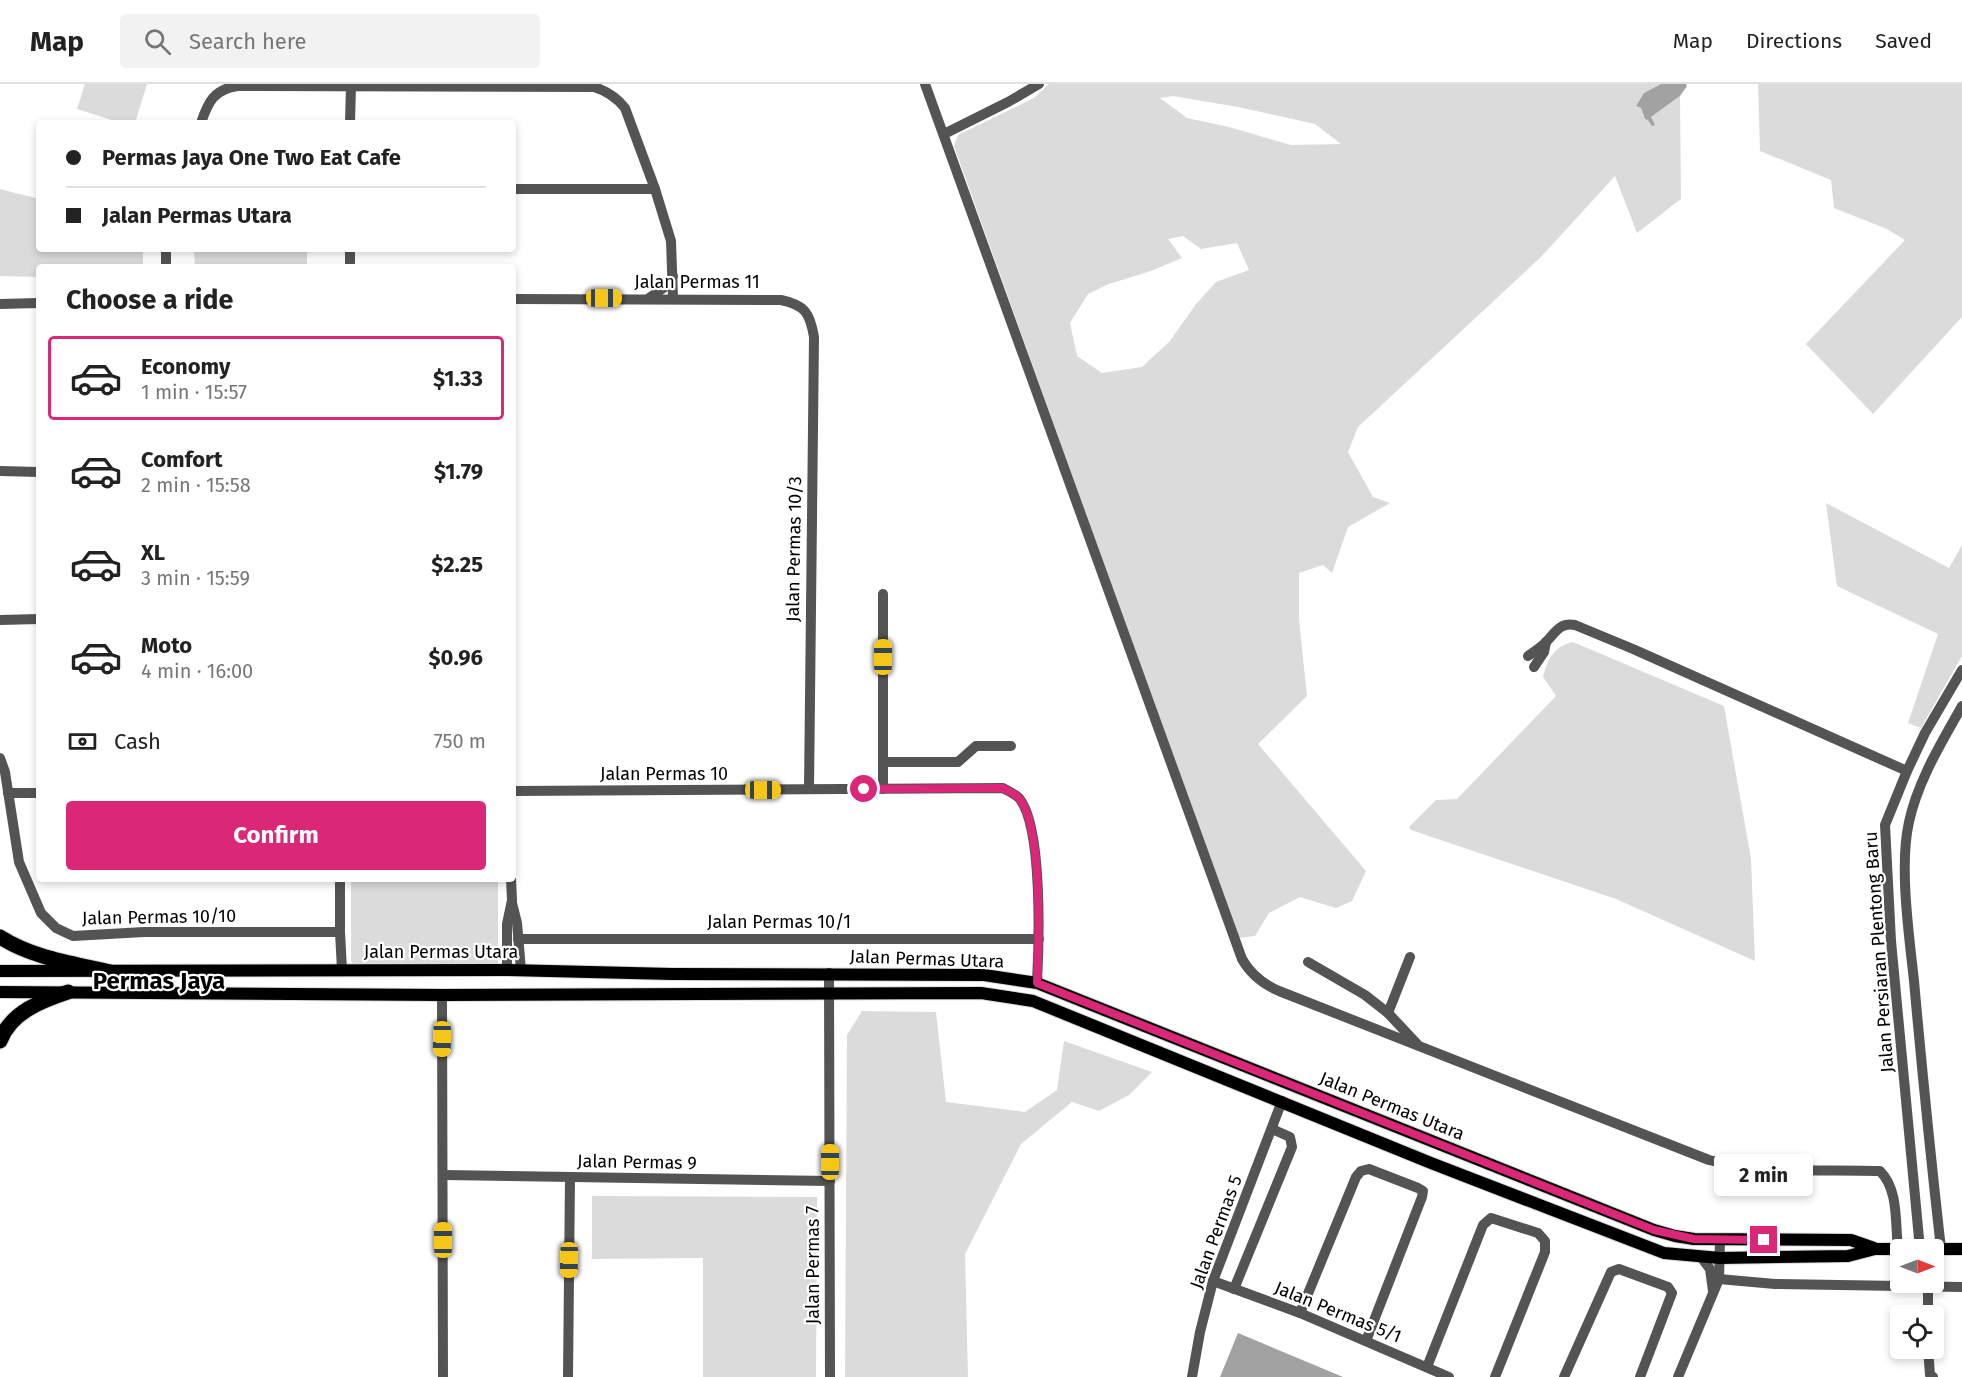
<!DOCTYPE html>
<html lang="en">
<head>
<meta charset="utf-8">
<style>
	body { margin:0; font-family:"Fira Sans",sans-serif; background:#f2f2f2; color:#222; height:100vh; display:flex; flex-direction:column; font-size:22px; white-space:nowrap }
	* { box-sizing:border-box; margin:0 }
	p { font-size:20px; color:#767676 }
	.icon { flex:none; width:33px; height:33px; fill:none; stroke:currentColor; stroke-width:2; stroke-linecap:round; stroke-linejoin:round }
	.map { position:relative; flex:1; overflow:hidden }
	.panel { position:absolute; left:36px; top:180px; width:480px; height:618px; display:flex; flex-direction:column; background:#fff; border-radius:6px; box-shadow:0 3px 9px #0003 }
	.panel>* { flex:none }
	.hud { position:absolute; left:36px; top:36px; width:480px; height:132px; border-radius:6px; box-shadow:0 3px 9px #0003; display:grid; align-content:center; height:132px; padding:0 30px; background:#fff }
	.needle { width:39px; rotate:90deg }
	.controls { position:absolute; left:1890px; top:1155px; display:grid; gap:12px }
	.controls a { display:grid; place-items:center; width:54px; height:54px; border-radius:6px; background:#fff; box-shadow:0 3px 9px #0003; font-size:30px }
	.end { position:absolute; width:27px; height:27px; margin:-14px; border:8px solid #db2777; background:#fff; box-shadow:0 0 0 3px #fff }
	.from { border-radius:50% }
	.bubble { position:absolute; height:42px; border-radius:6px; background:#fff; box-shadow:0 3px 9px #0003; font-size:20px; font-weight:700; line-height:42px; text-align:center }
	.car { position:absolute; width:18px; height:36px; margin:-18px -9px; border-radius:8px; box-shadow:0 0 4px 2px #0007; background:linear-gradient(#f5c518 24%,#345 0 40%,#f5c518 0 76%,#345 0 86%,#f5c518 0) }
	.hud b { display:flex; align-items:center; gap:21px; height:57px; font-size:22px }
	.hud b+b { border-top:2px solid #e0e0e0 }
	.hud i { width:15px; height:15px; background:#222 }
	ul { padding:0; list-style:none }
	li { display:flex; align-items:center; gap:18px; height:84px; margin:0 12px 9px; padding:0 18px; border:3px solid transparent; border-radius:6px }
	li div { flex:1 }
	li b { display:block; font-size:22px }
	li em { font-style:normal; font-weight:700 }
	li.current { border-color:#db2777 }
	li>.icon { width:54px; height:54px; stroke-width:1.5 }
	h2 { padding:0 30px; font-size:27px; line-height:72px }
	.pay { display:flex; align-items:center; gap:15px; height:66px; padding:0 30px; font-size:22px }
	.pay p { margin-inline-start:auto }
	.action { display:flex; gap:12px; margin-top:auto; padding:12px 30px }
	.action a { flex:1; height:69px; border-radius:6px; background:#db2777; color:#fff; font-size:24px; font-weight:700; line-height:69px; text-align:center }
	header { display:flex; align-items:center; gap:36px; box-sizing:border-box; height:84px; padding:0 30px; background:#fff; border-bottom:2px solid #e0e0e0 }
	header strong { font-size:28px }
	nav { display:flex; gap:33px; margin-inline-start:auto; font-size:21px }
	.search { width:420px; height:54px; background:#f2f2f2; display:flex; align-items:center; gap:15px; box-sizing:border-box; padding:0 21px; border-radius:6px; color:#767676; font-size:22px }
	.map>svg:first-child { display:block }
	.green { fill:#dbdbdb; fill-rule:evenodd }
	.water { fill:#a2a2a2 }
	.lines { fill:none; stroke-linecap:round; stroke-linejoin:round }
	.major-casing { stroke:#dbdbdb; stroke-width:14 }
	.highway-casing { stroke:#dbdbdb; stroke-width:17 }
	.minor { stroke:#545454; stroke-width:10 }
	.major { stroke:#000; stroke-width:12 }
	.highway { stroke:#000; stroke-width:15 }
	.route { stroke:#db2777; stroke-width:8 }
	.labels { text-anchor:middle; stroke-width:4.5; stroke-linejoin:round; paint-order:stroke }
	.street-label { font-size:18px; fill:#000; stroke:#fff }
	.district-label { font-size:24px; font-weight:bold; fill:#000; stroke:#fff }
</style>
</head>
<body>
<header>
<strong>Map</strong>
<div class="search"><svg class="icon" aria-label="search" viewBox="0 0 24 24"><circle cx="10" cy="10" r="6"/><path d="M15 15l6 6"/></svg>Search here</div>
<nav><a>Map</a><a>Directions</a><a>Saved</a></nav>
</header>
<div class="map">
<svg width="1962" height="1293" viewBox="0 0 1962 1293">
	<rect width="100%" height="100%" fill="#fff"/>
	<g class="green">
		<polygon points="85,0 147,0 135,39 121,39 77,25"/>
		<path d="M1049 0H1661L1644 9 1636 22 1641 24 1645 35 1651 33 1680 12 1681 115 1637 149 1615 92 1541 173 1358 343 1348 368 1373 413 1390 419 1348 443 1332 489 1323 481 1299 489V536L1307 612 1258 660 1366 787 1352 817 1336 824 1300 813 1269 829 1255 852 1238 854 954 62 958 51 1034 14ZM1173 12 1238 23 1315 40 1341 60 1291 61 1229 43 1187 34 1160 14ZM1183 152 1201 165 1237 159 1249 186 1216 198 1196 220 1170 257 1142 283 1102 289 1077 272 1070 239 1088 210 1109 200 1151 187 1182 174 1168 155Z"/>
		<polygon points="1758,0 1962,0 1962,233 1873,330 1806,260 1905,156 1887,145 1834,124 1831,96 1760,67"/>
		<polygon points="0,105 39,115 39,165 143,165 143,183 39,183 39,193 0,192"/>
		<polygon points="194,165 307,165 307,183 195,183"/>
		<polygon points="1826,419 1949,484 1962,461 1962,572 1921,644 1908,639 1938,550 1837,502"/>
		<path d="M1573 558 1724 622 1751 775 1755 877 1616 815 1411 746 1409 743 1436 716 1457 715 1556 612 1543 593C1547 576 1554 562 1573 558Z"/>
		<polygon points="351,795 498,795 498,880 492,883 355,882 351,877"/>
		<polygon points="862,927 936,928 946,1018 1025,1028 1057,1006 1064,957 1152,988 1129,1011 1099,1027 1072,1018 1021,1060 965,1170 968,1293 845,1293 847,951"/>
		<polygon points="592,1112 817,1113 816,1293 703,1293 703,1174 592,1175"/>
	</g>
	<g class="water">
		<polygon points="1661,0 1686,0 1687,2 1680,12 1651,33 1655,41 1652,42 1648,36 1645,35 1641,24 1636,22 1644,9"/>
		<polygon points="1238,1249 1343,1293 1220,1293"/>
	</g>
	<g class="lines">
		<g class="major-casing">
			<g id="major">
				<polyline points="0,887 507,886 672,890 984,891 1037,899 1654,1146 1675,1152 1694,1155 1851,1156 1874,1164"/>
				<polyline points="0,908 442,911 981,909 1033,917 1431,1079 1664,1169 1720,1174 1848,1172 1875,1165 1962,1165"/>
			</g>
		</g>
		<g class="highway-casing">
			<g id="highway">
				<path d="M0 853C33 874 72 879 110 888"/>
				<path d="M0 957C11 928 41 917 68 908"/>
			</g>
		</g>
		<g class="minor">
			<path d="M925 0 1242 875C1251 891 1263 900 1279 907L1709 1076C1764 1090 1823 1085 1880 1087 1899 1106 1895 1139 1898 1165"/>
			<path d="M201 39C208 18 214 5 238 2L594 3C607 7 617 14 625 24L655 105 671 157 673 214"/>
			<polyline points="350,39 351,2"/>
			<polyline points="944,50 1008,18 1039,0"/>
			<polyline points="513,105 655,105"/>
			<polyline points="166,183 166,165"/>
			<polyline points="350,183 350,165"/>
			<polyline points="649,214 665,203 673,192"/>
			<path d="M513 215 781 216C805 221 810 229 814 253L809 705"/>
			<polyline points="0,220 39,219"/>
			<polyline points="0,387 39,388"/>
			<polyline points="883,510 883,705"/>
			<polyline points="0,536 39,535"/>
			<path d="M1528 572C1535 567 1542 563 1547 557 1556 547 1561 538 1575 541L1633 565 1907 687"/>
			<polyline points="1534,583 1544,568 1546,558"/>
			<polyline points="0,674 5,688 19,778 41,829 56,844 73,852 144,848 340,848"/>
			<polyline points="883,678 958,678 976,662 1011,662"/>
			<path d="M513 707 1003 704C1008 707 1015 710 1019 714 1043 742 1039 861 1037 899"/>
			<polyline points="8,709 39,709"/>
			<polyline points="340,795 340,848 342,886"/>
			<polyline points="512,819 517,839 521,886"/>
			<polyline points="518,855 1039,855"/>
			<polyline points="1308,878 1365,911 1388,929 1417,960"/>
			<polyline points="507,886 507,840 512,816 511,795"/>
			<polyline points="829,889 830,1293"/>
			<polyline points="442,911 443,1293"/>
			<polyline points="1388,929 1410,873"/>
			<polyline points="444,1091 830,1097"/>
			<polyline points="1920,1165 1891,857 1885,741 1907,687 1925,649 1962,586"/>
			<path d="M1941 1165C1931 1076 1922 986 1914 897 1909 850 1899 782 1909 738 1918 696 1942 658 1962 622"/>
			<polyline points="1701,1173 1710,1185 1713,1207"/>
			<polyline points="1719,1195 1775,1200 1962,1203"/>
			<polyline points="1213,1197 1300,1229 1449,1293"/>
			<polyline points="1234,1205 1292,1063 1290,1053 1272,1045"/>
			<polyline points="1300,1229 1356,1093 1361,1087 1369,1085 1418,1104 1423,1107 1422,1113 1366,1257"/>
			<polyline points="1928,1232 1928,1203"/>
			<polyline points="1928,1264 1930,1291 1933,1293"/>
			<polyline points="1427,1283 1483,1141 1491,1134 1538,1149 1545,1157 1545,1168 1495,1293"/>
			<polyline points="568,1293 570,1093"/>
			<polyline points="1192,1293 1200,1248 1213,1197 1282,1017"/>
			<polyline points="1564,1293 1611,1188 1619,1185 1668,1203 1672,1209 1640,1293"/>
			<polyline points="1678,1293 1719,1195 1720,1156"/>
		</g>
		<use href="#major" class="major"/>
		<use href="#highway" class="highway"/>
	</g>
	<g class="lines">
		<path class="route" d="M864 705 1003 704C1008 707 1015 710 1019 714 1043 742 1039 861 1037 899L1654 1146 1694 1155 1764 1156"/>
	</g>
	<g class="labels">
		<g class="street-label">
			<text x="697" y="204">Jalan Permas 11</text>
			<text transform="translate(794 465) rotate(-89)" y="6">Jalan Permas 10/3</text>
			<text x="664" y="696">Jalan Permas 10</text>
			<text transform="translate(159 833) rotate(-1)" y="6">Jalan Permas 10/10</text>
			<text x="779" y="844">Jalan Permas 10/1</text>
			<text x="441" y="874">Jalan Permas Utara</text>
			<text transform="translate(1879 868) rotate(-94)" y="6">Jalan Persiaran Plentong Baru</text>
			<text transform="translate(927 875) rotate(2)" y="6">Jalan Permas Utara</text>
			<text transform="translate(1392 1022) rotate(22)" y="6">Jalan Permas Utara</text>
			<text transform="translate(637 1078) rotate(1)" y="6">Jalan Permas 9</text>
			<text transform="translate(1216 1148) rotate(-70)" y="6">Jalan Permas 5</text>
			<text transform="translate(813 1181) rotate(-90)" y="6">Jalan Permas 7</text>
			<text transform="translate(1338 1228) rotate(22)" y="6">Jalan Permas 5/1</text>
		</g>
		<g class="district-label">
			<text x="159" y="905">Permas Jaya</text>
		</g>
	</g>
</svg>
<div class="controls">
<a><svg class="needle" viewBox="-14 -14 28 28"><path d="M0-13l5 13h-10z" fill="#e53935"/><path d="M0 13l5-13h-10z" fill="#767676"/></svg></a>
<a><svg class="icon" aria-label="locate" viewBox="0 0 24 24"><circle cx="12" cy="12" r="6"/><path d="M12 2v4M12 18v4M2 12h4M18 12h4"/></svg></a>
</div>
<i class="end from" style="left:864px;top:705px"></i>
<i class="end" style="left:1764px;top:1156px"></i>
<div class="bubble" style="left:1714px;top:1070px;width:99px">2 min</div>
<i class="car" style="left:604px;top:214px;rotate:90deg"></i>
<i class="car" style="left:883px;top:573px;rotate:0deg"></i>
<i class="car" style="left:763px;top:706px;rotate:90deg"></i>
<i class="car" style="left:442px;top:955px;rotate:181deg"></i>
<i class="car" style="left:830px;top:1078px;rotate:0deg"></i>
<i class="car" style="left:443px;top:1156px;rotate:0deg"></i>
<i class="car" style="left:569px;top:1176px;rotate:181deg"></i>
<div class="hud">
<b><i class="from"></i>Permas Jaya One Two Eat Cafe</b>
<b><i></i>Jalan Permas Utara</b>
</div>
<section class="panel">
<h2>Choose a ride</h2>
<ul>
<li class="current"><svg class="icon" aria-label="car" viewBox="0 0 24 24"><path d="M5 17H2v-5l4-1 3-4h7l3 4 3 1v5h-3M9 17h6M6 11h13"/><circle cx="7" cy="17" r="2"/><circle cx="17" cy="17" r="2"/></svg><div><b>Economy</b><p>1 min · 15:57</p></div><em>$1.33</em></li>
<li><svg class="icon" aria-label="car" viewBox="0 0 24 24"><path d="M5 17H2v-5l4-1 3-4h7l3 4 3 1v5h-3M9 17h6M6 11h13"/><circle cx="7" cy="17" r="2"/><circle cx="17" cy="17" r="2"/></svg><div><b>Comfort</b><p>2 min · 15:58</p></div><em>$1.79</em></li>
<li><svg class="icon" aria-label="car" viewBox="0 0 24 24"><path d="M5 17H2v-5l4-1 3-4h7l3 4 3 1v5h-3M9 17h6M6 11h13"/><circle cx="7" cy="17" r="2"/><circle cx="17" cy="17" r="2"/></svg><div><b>XL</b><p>3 min · 15:59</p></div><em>$2.25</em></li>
<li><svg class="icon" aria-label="car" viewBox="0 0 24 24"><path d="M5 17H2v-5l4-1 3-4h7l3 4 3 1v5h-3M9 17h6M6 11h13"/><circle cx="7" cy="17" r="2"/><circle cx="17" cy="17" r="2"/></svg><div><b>Moto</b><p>4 min · 16:00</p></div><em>$0.96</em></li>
</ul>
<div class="pay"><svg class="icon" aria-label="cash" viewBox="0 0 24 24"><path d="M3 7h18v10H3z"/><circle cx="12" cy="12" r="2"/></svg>Cash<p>750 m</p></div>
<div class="action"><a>Confirm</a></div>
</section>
</div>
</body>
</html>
